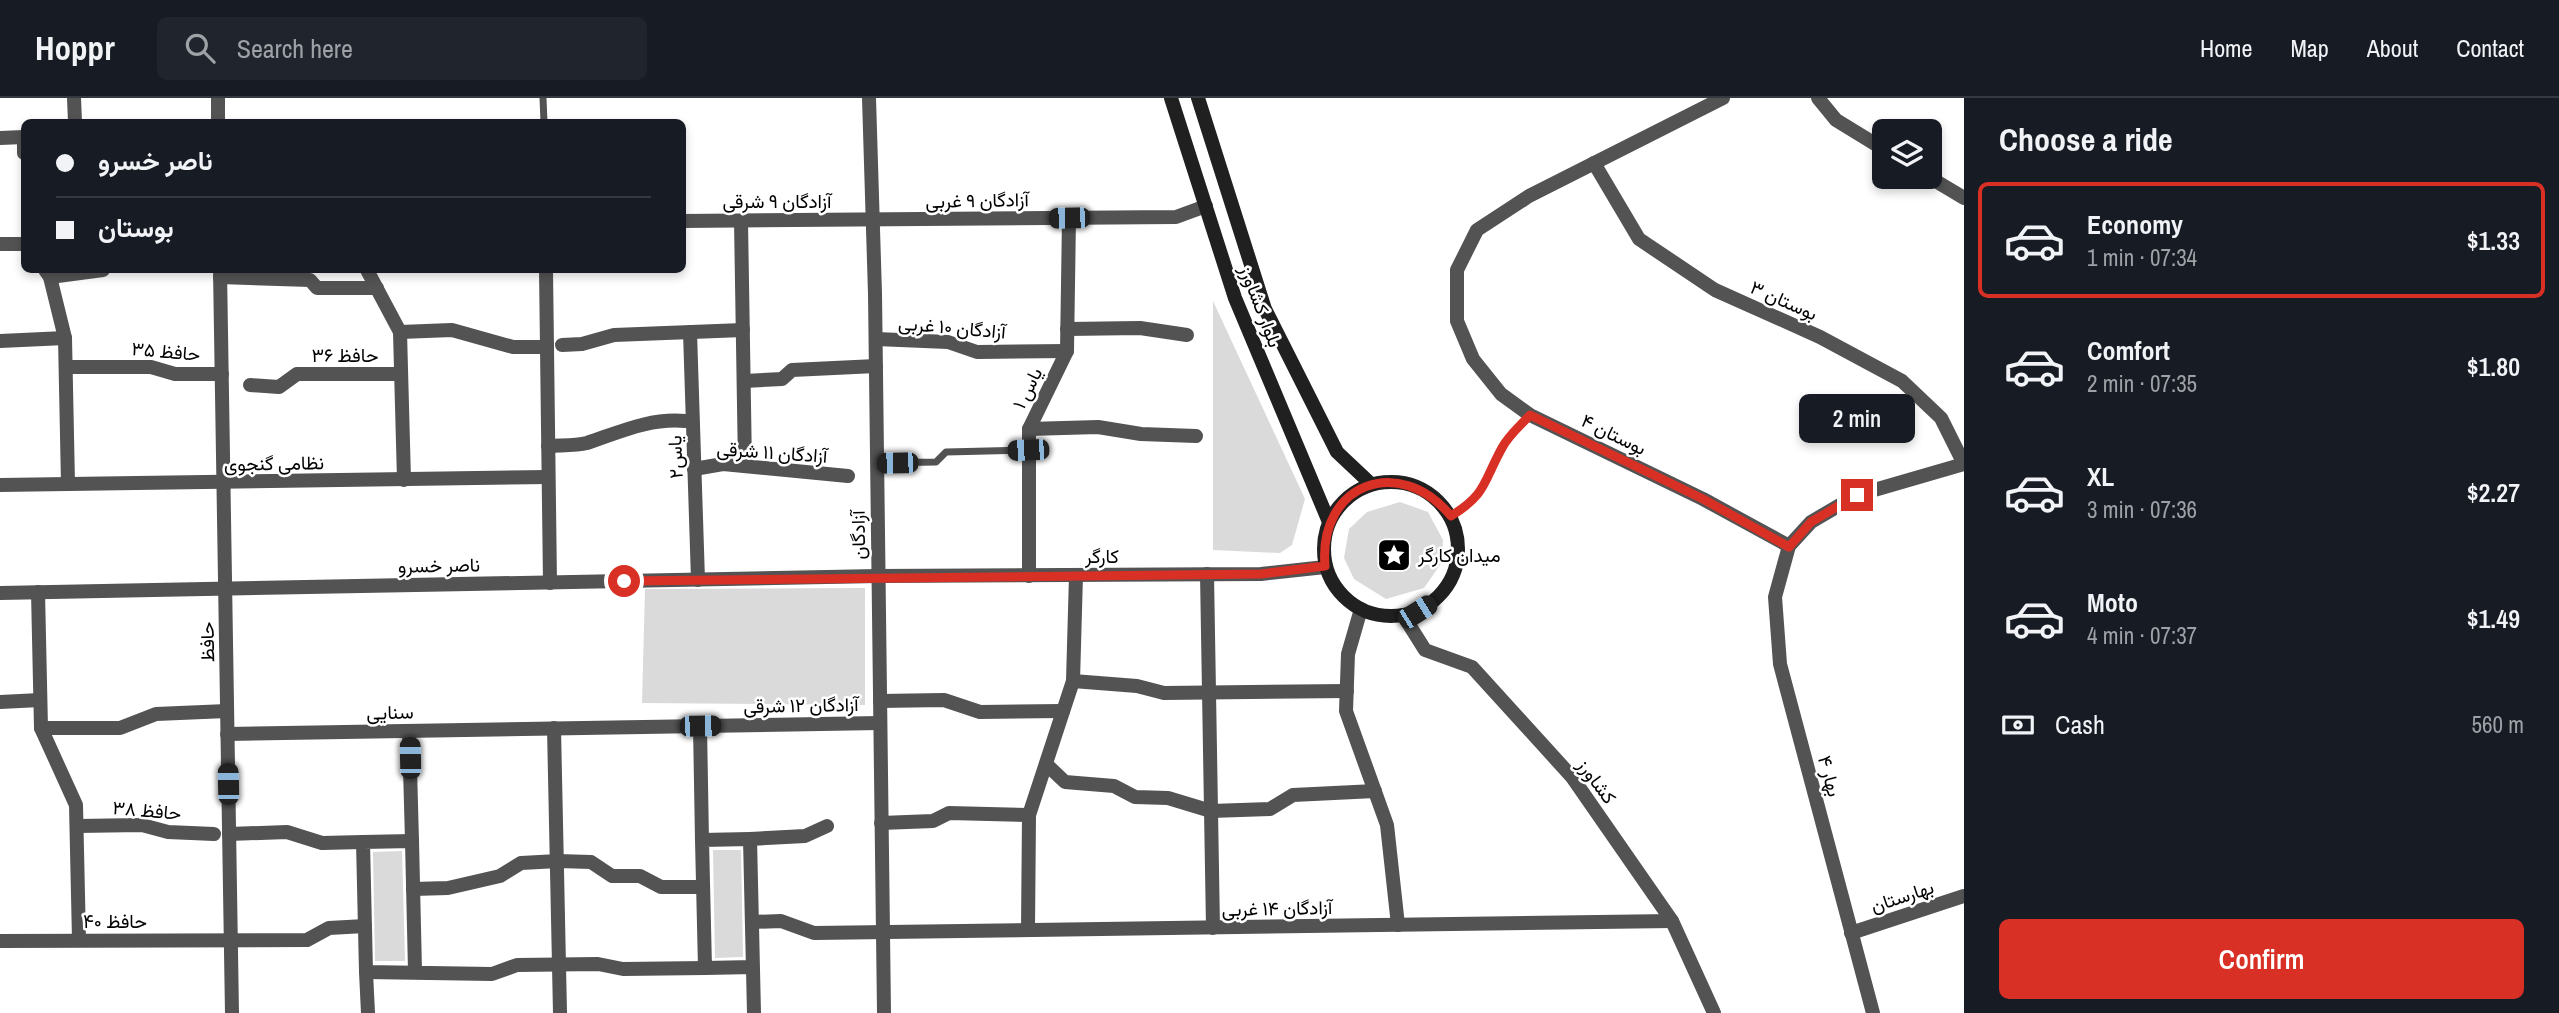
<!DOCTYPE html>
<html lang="en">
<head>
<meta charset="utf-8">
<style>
	body { margin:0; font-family:"Archivo Narrow",Vazirmatn,sans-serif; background:#20242c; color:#f1f3f6; height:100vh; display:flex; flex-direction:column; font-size:26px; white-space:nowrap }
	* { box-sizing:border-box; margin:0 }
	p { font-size:23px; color:#9ea1a6 }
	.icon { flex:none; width:38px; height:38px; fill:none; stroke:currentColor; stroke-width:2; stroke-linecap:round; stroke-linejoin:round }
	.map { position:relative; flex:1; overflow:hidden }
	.sheet { display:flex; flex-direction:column; background:#171b24; width:595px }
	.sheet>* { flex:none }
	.banner { position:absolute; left:21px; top:21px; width:665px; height:154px; border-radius:10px; box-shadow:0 4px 10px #0003; display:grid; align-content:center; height:154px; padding:0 35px; background:#171b24 }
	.buttons { position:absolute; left:1872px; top:21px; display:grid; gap:14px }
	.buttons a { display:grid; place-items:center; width:70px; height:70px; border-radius:10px; background:#171b24; box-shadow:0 4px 10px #0003; font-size:35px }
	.end { position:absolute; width:32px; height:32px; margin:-16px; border:9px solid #d93025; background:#fff; box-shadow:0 0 0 4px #fff }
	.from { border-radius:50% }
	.bubble { position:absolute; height:49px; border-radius:10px; background:#171b24; box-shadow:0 4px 10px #0003; font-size:23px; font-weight:600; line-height:49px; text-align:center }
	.car { position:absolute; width:21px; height:42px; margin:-21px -10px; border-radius:9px; box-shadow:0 0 5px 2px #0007; background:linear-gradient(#222 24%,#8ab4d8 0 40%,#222 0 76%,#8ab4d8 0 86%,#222 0) }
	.banner b { display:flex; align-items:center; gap:24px; height:66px; font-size:26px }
	.banner b+b { border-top:2px solid #363941 }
	.banner i { width:18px; height:18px; background:#f1f3f6 }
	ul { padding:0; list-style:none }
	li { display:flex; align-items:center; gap:21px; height:116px; margin:0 14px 10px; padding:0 21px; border:4px solid transparent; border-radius:10px }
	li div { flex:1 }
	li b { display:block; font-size:26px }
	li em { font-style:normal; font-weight:600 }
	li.selected { border-color:#d93025 }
	li>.icon { width:63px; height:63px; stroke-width:1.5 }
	h2 { padding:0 35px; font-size:32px; line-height:84px }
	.pay { display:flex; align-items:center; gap:18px; height:77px; padding:0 35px; font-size:26px }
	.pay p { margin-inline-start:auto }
	.primary-button { display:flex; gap:14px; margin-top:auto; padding:14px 35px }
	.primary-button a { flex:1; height:80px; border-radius:10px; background:#d93025; color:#fff; font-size:28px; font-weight:600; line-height:80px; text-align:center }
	header { display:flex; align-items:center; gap:42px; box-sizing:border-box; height:98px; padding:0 35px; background:#171b24; border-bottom:2px solid #363941 }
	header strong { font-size:33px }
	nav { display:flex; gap:38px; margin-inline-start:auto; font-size:24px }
	.search { width:490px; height:63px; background:#20242c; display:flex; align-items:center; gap:18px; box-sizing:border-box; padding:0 24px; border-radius:10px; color:#9ea1a6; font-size:26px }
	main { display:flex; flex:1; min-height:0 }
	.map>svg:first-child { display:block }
	.green { fill:#dadada }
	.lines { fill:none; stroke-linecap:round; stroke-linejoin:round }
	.lane { stroke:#535353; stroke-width:7 }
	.street { stroke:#535353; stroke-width:14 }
	.secondary { stroke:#202020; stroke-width:14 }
	.route { stroke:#d93025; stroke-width:9 }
	.labels { text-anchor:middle; stroke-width:5; stroke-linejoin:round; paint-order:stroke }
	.street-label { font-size:19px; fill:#000; stroke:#fff }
	.poi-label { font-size:19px; fill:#000; stroke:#fff; text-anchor:start }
</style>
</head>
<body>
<header>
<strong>Hoppr</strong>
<div class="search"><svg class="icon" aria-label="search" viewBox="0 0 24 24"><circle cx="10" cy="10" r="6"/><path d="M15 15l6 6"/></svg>Search here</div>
<nav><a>Home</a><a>Map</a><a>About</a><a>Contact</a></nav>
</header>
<main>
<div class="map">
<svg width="1964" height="915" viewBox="0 0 1964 915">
	<rect width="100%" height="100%" fill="#fff"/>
	<g class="green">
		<polygon points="1213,203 1305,401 1292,447 1280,455 1213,452"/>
		<polygon points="1400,404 1428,414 1443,442 1442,464 1424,490 1386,501 1354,481 1344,460 1349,431 1367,414"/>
		<polygon points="865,490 865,607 642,605 645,491"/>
		<polygon points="741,752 743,859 715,860 713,752"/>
		<polygon points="402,753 405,863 375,863 373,754"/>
	</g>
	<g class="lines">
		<g class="lane">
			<polyline points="543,0 544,24"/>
			<polyline points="878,365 936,364 946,354 1029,352"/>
			<path d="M1450 418C1486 396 1483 385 1501 350 1508 338 1521 328 1530 317"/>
		</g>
		<g class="street">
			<polyline points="74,0 75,24"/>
			<polyline points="218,0 218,24"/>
			<polyline points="869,0 875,196 884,915"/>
			<polyline points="1723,0 1529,98 1477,132 1457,172 1457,223 1473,261 1501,296 1530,317 1703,401 1789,448"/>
			<polyline points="1818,0 1836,22 1885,52"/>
			<polyline points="24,39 24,55"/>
			<polyline points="0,40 24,39"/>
			<polyline points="1594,65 1639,141 1715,192 1820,239 1902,283 1941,320 1964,366"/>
			<polyline points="1929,79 1964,100"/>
			<polyline points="682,123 1176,119 1206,108"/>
			<polyline points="741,123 745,368"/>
			<polyline points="0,146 24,146"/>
			<polyline points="45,172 50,179 65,240 68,386"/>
			<polyline points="220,172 232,915"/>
			<polyline points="367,172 400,234 404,382"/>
			<polyline points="546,172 550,485"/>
			<polyline points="50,179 103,172"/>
			<polyline points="220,179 310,182 317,190 377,190"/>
			<polyline points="1067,231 1140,230 1187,237"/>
			<polyline points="400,234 452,232 513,249 547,249"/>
			<polyline points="690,234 698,482"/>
			<polyline points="876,241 948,244 977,254 1067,253"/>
			<polyline points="0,243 65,240"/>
			<polyline points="562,247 582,246 614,237 743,232"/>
			<polyline points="66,269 151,269 175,276 222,276"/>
			<polyline points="744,283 782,281 792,272 876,268"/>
			<polyline points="250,287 279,289 297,276 401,276"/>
			<polyline points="1029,331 1098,329 1141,336 1196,338"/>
			<path d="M548 348C560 347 575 348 587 345 620 334 649 320 685 323"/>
			<polyline points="694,371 723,366 848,378"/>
			<polyline points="0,387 548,379"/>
			<polyline points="1207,476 1213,830"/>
			<polyline points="1029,478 1029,331 1067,253 1069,120"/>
			<polyline points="38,494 41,630 76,707 79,842"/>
			<polyline points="0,495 878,478 1261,476 1325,469"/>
			<polyline points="1361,511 1348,556 1346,613 1387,727 1398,827"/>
			<polyline points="1403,517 1425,552 1472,569 1572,679 1672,823 1714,915"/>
			<polyline points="1073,583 1137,588 1164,595 1347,593"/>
			<polyline points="880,603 944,602 980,614 1063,613"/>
			<polyline points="0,604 40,602"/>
			<polyline points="700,628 702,742"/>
			<polyline points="41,630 120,630 156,616 227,613"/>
			<polyline points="554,630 560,915"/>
			<polyline points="409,633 412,743"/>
			<polyline points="227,636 880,625"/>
			<polyline points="1046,666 1065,684 1114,688 1135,699 1168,700 1211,713 1270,711 1293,697 1375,693"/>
			<polyline points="881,725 933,723 949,715 1029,717"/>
			<polyline points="77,728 142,727 168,734 214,736"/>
			<polyline points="229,736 287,734 322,745 363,744"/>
			<polyline points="750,741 805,738 827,728"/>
			<polyline points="413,791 448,790 500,778 521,765 558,763 591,764 612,778 640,778 661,789 703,789"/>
			<polyline points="752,824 781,823 814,835 1672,823"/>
			<polyline points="1028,831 1029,717 1073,583 1076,477"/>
			<polyline points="1851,835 1964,798"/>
			<polyline points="0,843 307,842 329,830 365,828"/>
			<polyline points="753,869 705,870 702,742 750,741 754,915"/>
			<polyline points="415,873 412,743 363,744 366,874 492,876 517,867 598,866 623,871 705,870"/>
			<polyline points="366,874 368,915"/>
			<polyline points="1873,915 1780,566 1775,499 1789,448 1811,424 1857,397 1964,366"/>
		</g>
		<g class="secondary">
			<polyline points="1171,0 1235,200 1329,424"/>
			<polyline points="1198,0 1265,211 1337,354 1371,386"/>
			<circle cx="1391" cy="451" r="67"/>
		</g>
	</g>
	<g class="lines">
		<path class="route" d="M624 483 1261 476 1325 468C1318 386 1399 355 1451 418 1487 396 1483 384 1502 350 1508 338 1521 327 1530 317L1703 401 1789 449 1811 424 1857 397"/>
	</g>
	<defs>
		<g id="sight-square" transform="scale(1.75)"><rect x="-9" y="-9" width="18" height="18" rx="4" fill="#000" stroke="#fff"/><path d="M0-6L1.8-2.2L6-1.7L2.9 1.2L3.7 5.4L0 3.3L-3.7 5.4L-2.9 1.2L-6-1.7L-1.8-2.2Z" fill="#fff"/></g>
	</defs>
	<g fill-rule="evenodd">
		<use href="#sight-square" x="1394" y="457"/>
	</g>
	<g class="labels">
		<g class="street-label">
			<text transform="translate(977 102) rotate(-1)" y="7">آزادگان ۹ غربی</text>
			<text x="777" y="110">آزادگان ۹ شرقی</text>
			<text transform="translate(1784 202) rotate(24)" y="7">بوستان ۳</text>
			<text transform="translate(1261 208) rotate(69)" y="7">بلوار کشاورز</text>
			<text transform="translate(952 229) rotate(5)" y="7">آزادگان ۱۰ غربی</text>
			<text transform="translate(166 253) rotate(5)" y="7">حافظ ۳۵</text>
			<text x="345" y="264">حافظ ۳۶</text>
			<text transform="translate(1027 290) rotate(-64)" y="7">یاس ۱</text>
			<text transform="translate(1614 336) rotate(26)" y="7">بوستان ۴</text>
			<text transform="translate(772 354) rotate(4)" y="7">آزادگان ۱۱ شرقی</text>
			<text transform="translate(675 359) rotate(-92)" y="7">یاس۲</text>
			<text transform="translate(274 365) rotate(-1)" y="7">نظامی گنجوی</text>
			<text transform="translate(858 437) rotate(-91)" y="7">آزادگان</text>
			<text x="1102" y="465">کارگر</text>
			<text transform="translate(439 467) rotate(-1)" y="7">ناصر خسرو</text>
			<text transform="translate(207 544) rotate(-91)" y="7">حافظ</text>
			<text transform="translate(801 607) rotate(-1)" y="7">آزادگان ۱۲ شرقی</text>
			<text transform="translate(390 614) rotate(-1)" y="7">سنایی</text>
			<text transform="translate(1830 678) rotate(75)" y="7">بهار ۴</text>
			<text transform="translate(1597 683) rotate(53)" y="7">کشاورز</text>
			<text transform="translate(147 712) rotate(5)" y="7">حافظ ۳۸</text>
			<text transform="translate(1902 798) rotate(-18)" y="7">بهارستان</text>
			<text transform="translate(1277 810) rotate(-1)" y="7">آزادگان ۱۴ غربی</text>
			<text x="115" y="830">حافظ ۴۰</text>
		</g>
		<g class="poi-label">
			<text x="1418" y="464">میدان کارگر</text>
		</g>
	</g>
</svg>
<div class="buttons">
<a><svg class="icon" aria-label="layers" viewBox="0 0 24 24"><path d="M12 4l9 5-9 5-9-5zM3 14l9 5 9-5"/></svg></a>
</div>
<i class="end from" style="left:624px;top:483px"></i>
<i class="end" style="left:1857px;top:397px"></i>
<div class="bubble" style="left:1799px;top:296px;width:116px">2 min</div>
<i class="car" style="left:1069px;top:120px;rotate:269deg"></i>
<i class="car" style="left:1028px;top:352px;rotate:268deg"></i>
<i class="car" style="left:897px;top:365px;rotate:269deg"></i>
<i class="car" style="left:1417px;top:514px;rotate:58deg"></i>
<i class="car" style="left:700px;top:628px;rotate:89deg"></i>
<i class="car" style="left:410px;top:660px;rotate:359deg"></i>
<i class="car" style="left:228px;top:686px;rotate:359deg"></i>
<div class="banner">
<b><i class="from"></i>ناصر خسرو</b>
<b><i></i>بوستان</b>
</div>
</div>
<section class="sheet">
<h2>Choose a ride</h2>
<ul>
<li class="selected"><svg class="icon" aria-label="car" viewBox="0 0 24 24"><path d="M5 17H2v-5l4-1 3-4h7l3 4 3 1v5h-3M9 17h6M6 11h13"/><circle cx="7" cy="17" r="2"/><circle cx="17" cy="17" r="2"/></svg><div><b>Economy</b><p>1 min · 07:34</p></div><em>$1.33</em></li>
<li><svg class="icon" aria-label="car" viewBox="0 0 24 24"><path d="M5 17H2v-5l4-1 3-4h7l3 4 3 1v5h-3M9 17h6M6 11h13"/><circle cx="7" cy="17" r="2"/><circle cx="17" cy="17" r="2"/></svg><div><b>Comfort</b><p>2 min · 07:35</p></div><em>$1.80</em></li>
<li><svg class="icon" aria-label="car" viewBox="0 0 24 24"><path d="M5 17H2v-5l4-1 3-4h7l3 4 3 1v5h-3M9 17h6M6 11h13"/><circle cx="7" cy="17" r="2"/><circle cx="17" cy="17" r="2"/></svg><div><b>XL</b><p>3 min · 07:36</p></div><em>$2.27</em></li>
<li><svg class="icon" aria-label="car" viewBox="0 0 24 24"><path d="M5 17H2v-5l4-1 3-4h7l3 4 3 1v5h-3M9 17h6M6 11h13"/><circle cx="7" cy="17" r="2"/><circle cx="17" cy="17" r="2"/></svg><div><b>Moto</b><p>4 min · 07:37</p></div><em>$1.49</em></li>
</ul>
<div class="pay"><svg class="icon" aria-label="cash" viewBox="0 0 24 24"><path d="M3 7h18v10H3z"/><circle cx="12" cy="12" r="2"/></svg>Cash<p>560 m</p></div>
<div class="primary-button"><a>Confirm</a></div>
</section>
</main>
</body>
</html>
